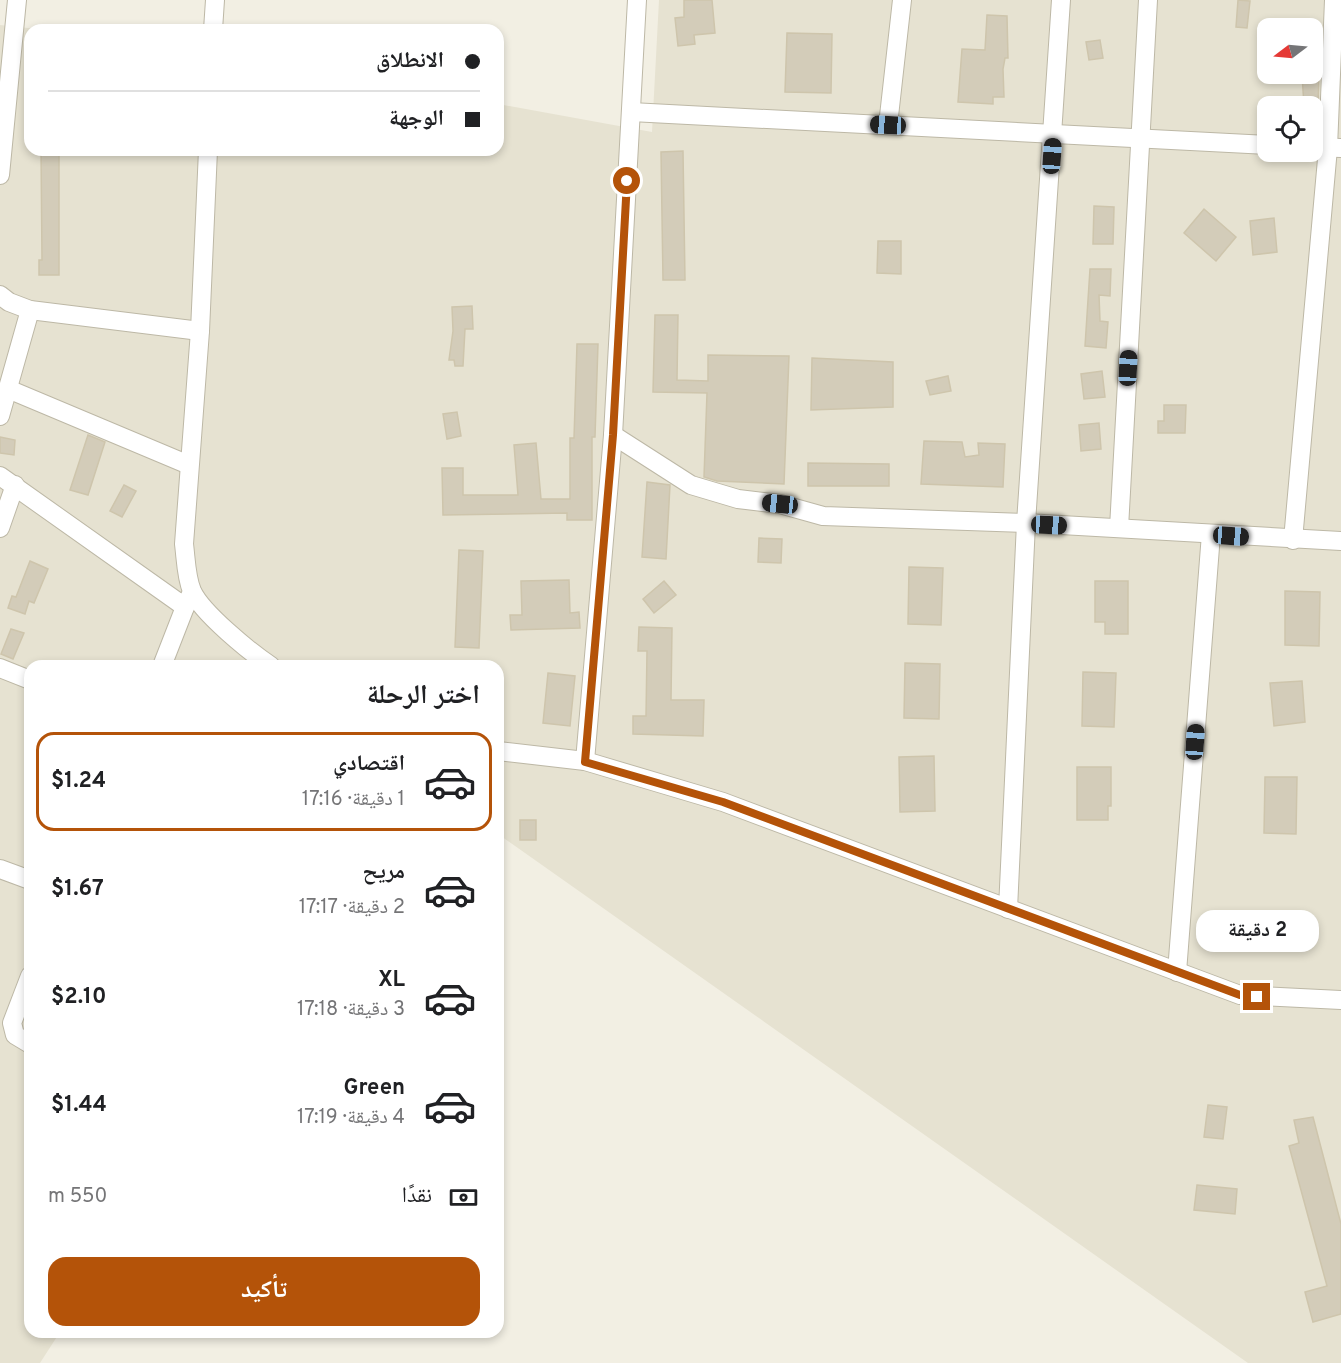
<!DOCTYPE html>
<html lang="ar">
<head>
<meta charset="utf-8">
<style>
	body { margin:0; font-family:Overpass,"Noto Naskh Arabic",sans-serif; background:#f6f6f6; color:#202124; direction:rtl; height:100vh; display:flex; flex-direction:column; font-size:22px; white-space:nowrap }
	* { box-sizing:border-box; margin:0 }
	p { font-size:20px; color:#757577 }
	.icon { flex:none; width:33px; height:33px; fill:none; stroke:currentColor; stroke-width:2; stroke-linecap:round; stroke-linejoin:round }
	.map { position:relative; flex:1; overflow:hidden; direction:ltr }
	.sheet { position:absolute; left:24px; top:660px; width:480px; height:678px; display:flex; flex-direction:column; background:#fff; border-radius:18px; box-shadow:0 3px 9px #0003; direction:rtl }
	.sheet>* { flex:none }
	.guide { position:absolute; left:24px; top:24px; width:480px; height:132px; border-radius:18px; box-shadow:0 3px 9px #0003; direction:rtl; display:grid; align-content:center; height:132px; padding:0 24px; background:#fff }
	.needle { width:39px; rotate:254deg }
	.buttons { position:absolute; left:1257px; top:18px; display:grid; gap:12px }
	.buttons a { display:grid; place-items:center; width:66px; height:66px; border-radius:12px; background:#fff; box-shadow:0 3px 9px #0003; font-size:30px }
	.end { position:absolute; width:27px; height:27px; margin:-14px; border:8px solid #b45309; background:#fff; box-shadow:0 0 0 3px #fff }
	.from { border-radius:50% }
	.bubble { position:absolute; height:42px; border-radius:18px; background:#fff; box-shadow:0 3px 9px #0003; font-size:20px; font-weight:700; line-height:42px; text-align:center; direction:rtl }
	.car { position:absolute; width:18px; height:36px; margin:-18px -9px; border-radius:8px; box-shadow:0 0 4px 2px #0007; background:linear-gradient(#222 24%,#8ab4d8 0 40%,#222 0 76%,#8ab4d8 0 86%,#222 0) }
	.guide b { display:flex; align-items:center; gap:21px; height:57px; font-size:22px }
	.guide b+b { border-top:2px solid #e0e0e0 }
	.guide i { width:15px; height:15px; background:#202124 }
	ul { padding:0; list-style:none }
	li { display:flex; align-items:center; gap:18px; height:99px; margin:0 12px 9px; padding:0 12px; border:3px solid transparent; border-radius:18px }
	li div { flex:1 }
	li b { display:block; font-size:22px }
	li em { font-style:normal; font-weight:700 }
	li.selected { border-color:#b45309 }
	li>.icon { width:54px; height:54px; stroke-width:1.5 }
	h2 { padding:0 24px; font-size:27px; line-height:72px }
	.pay { display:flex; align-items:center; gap:15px; height:66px; padding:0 24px; font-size:22px }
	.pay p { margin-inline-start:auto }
	.action { display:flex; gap:12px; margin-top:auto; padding:12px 24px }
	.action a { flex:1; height:69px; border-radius:18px; background:#b45309; color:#fff; font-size:24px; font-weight:700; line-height:69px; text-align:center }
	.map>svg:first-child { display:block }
	.residential { fill:#e6e2d1; fill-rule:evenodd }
	.building { fill:#d3ccb9; stroke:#cec5ac; stroke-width:1.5 }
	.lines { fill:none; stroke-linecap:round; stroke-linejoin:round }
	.minor-casing { stroke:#bdb8a6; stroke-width:20 }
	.minor { stroke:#fff; stroke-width:18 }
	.route { stroke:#b45309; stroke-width:8 }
</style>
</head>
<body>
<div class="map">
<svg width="1341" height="1363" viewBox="0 0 1341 1363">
	<rect width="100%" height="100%" fill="#f2efe3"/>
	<path class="residential" d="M659 0H1341V1363H1248L498 834V666H30V1332H60L40 1363H0V25L47 30H30V150H498V104L652 132ZM1268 28H1312V74H1268ZM1268 106H1312V152H1268Z"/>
	<g class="building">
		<polygon points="684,0 712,0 715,33 694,35 695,44 678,46 675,18 684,17"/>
		<polygon points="1238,0 1250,1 1247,28 1236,27"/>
		<polygon points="987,15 1007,16 1008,58 1005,58 1003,69 1004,97 993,97 993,104 958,102 962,49 985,50"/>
		<polygon points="787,33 832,34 831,93 785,92"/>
		<polygon points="1100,40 1103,58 1089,60 1086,42"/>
		<polygon points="1302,74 1319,74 1318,106 1304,106"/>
		<polygon points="41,150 59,150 59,275 39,275 39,260 42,260"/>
		<polygon points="683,151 685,280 663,280 661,152"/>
		<polygon points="1094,206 1114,207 1113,244 1093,244"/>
		<polygon points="1204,209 1236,237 1216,261 1184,233"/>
		<polygon points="1274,218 1277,252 1253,255 1250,221"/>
		<polygon points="878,241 901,241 901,274 877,273"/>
		<polygon points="1090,269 1111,269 1110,296 1099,295 1100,321 1108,322 1106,348 1085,346"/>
		<polygon points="472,306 473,329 465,329 463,366 455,366 454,360 449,360 453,331 452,307"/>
		<polygon points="655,315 678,315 677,380 708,381 708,355 789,356 784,484 717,481 704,477 707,393 653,392"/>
		<polygon points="577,344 598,344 595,437 592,437 592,520 567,520 567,513 443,515 442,468 463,468 463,495 518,495 514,445 536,443 541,499 570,499 570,438 574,438"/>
		<polygon points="812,358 893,362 893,407 811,410"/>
		<polygon points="1102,371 1105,397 1084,399 1081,374"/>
		<polygon points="948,376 951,391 930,395 926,381"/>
		<polygon points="1164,405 1186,405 1185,433 1158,433 1158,421 1164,421"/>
		<polygon points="457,412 461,436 447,439 443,414"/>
		<polygon points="1099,423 1101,449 1081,451 1079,425"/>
		<polygon points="88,435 105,442 88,495 70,490"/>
		<polygon points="0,437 15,440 14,455 0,453"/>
		<polygon points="924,441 962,442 965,457 979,455 978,443 1005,444 1003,487 921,484"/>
		<polygon points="808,463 889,464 889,486 808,486"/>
		<polygon points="647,482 670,485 666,559 642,557"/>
		<polygon points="124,485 136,491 122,517 110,511"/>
		<polygon points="759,538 782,539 781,563 758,562"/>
		<polygon points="459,550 483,551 479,648 455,647"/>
		<polygon points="30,561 48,569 34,603 29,601 25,614 8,608 12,596 16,597"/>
		<polygon points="909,567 943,568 941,625 908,624"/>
		<polygon points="569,580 570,613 579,612 580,628 511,630 510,615 522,615 521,581"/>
		<polygon points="664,581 676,595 654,613 643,599"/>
		<polygon points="1095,581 1128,581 1128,634 1105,634 1105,622 1095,622"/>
		<polygon points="1285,591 1320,592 1319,646 1285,645"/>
		<polygon points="639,627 672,628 671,700 704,700 703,736 633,734 633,716 646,716 647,651 638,651"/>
		<polygon points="11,629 24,633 13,659 1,654"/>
		<polygon points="905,663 940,664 939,719 904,718"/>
		<polygon points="1083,672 1116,673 1114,727 1082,726"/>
		<polygon points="548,673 575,676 570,726 543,723"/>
		<polygon points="1302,681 1305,722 1274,726 1270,683"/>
		<polygon points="934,756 935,811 900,812 899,757"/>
		<polygon points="1077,767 1111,767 1111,806 1108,806 1108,820 1077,820"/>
		<polygon points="1265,777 1297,777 1296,834 1264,833"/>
		<rect x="520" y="820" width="16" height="20"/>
		<polygon points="1208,1105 1227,1107 1223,1139 1204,1137"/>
		<polygon points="1313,1117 1341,1224 1341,1314 1313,1322 1305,1292 1327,1286 1289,1146 1299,1143 1294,1120"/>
		<polygon points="1197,1185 1237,1189 1235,1214 1194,1210"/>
	</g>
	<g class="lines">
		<g class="minor-casing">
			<g id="minor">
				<polyline points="213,30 215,0"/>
				<polyline points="631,112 1268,145"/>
				<polyline points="888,125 902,0"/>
				<polyline points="1312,147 1341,148"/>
				<path d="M208 150 200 331 184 544C186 559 186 577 192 591 202 613 250 652 271 666"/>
				<polyline points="0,175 17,0"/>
				<polyline points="0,295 9,302 30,310 200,331"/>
				<polyline points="8,389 189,465"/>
				<polyline points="0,416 30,310"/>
				<polyline points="613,435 691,485 738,499 780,504 823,516 1026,523 1341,541"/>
				<polyline points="0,476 185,607 192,592"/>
				<polyline points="0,528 15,485"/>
				<polyline points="1119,528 1148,0"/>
				<polyline points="1293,540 1328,148 1334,0"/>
				<polyline points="162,666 185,607"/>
				<polyline points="0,668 30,680"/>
				<polyline points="498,751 585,761 723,802 1240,995 1341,1000"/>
				<polyline points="585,761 613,435 637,0"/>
				<polyline points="0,869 30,880"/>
				<polyline points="1008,909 1026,523 1061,0"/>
				<polyline points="1177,972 1211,534"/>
				<polyline points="30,976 12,1023 15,1035 30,1044"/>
			</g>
		</g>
		<use href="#minor" class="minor"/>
	</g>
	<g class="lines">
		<polyline class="route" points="627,181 613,435 585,762 723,802 1240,995 1257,997"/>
	</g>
</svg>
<div class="buttons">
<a><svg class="needle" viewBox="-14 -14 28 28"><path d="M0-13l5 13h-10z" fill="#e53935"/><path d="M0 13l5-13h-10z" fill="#757577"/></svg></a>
<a><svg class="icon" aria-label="locate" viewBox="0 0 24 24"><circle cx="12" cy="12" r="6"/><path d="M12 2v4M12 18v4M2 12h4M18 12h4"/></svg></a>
</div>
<i class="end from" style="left:627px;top:181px"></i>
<i class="end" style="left:1257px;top:997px"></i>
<div class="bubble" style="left:1196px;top:910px;width:123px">2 دقيقة</div>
<i class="car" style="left:888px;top:125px;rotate:273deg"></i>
<i class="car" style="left:1052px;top:156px;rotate:4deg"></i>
<i class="car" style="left:1128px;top:368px;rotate:3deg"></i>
<i class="car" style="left:780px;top:504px;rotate:276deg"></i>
<i class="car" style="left:1049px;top:525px;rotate:93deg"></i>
<i class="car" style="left:1231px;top:536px;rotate:94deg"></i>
<i class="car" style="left:1195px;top:742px;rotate:4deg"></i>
<div class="guide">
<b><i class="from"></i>الانطلاق</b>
<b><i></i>الوجهة</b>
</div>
<section class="sheet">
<h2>اختر الرحلة</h2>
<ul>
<li class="selected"><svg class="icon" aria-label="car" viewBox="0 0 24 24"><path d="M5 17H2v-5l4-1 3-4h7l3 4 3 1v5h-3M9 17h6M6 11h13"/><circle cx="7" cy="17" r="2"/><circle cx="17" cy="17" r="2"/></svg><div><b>اقتصادي</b><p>1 دقيقة · 17:16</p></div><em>$1.24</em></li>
<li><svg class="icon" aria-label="car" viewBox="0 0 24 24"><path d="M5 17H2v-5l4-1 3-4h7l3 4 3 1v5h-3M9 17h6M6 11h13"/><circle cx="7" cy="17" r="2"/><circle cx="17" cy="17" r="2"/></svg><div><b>مريح</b><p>2 دقيقة · 17:17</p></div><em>$1.67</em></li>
<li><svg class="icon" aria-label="car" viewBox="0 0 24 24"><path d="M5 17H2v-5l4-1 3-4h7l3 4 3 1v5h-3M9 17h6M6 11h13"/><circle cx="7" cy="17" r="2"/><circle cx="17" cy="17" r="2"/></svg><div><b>XL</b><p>3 دقيقة · 17:18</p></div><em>$2.10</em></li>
<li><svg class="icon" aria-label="car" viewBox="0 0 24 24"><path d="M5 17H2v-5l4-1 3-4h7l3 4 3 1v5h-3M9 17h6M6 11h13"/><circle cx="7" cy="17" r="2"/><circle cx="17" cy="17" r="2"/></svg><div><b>Green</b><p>4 دقيقة · 17:19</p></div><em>$1.44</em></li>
</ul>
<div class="pay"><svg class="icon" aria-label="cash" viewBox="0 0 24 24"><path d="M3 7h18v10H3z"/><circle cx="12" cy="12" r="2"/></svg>نقدًا<p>550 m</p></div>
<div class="action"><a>تأكيد</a></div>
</section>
</div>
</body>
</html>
